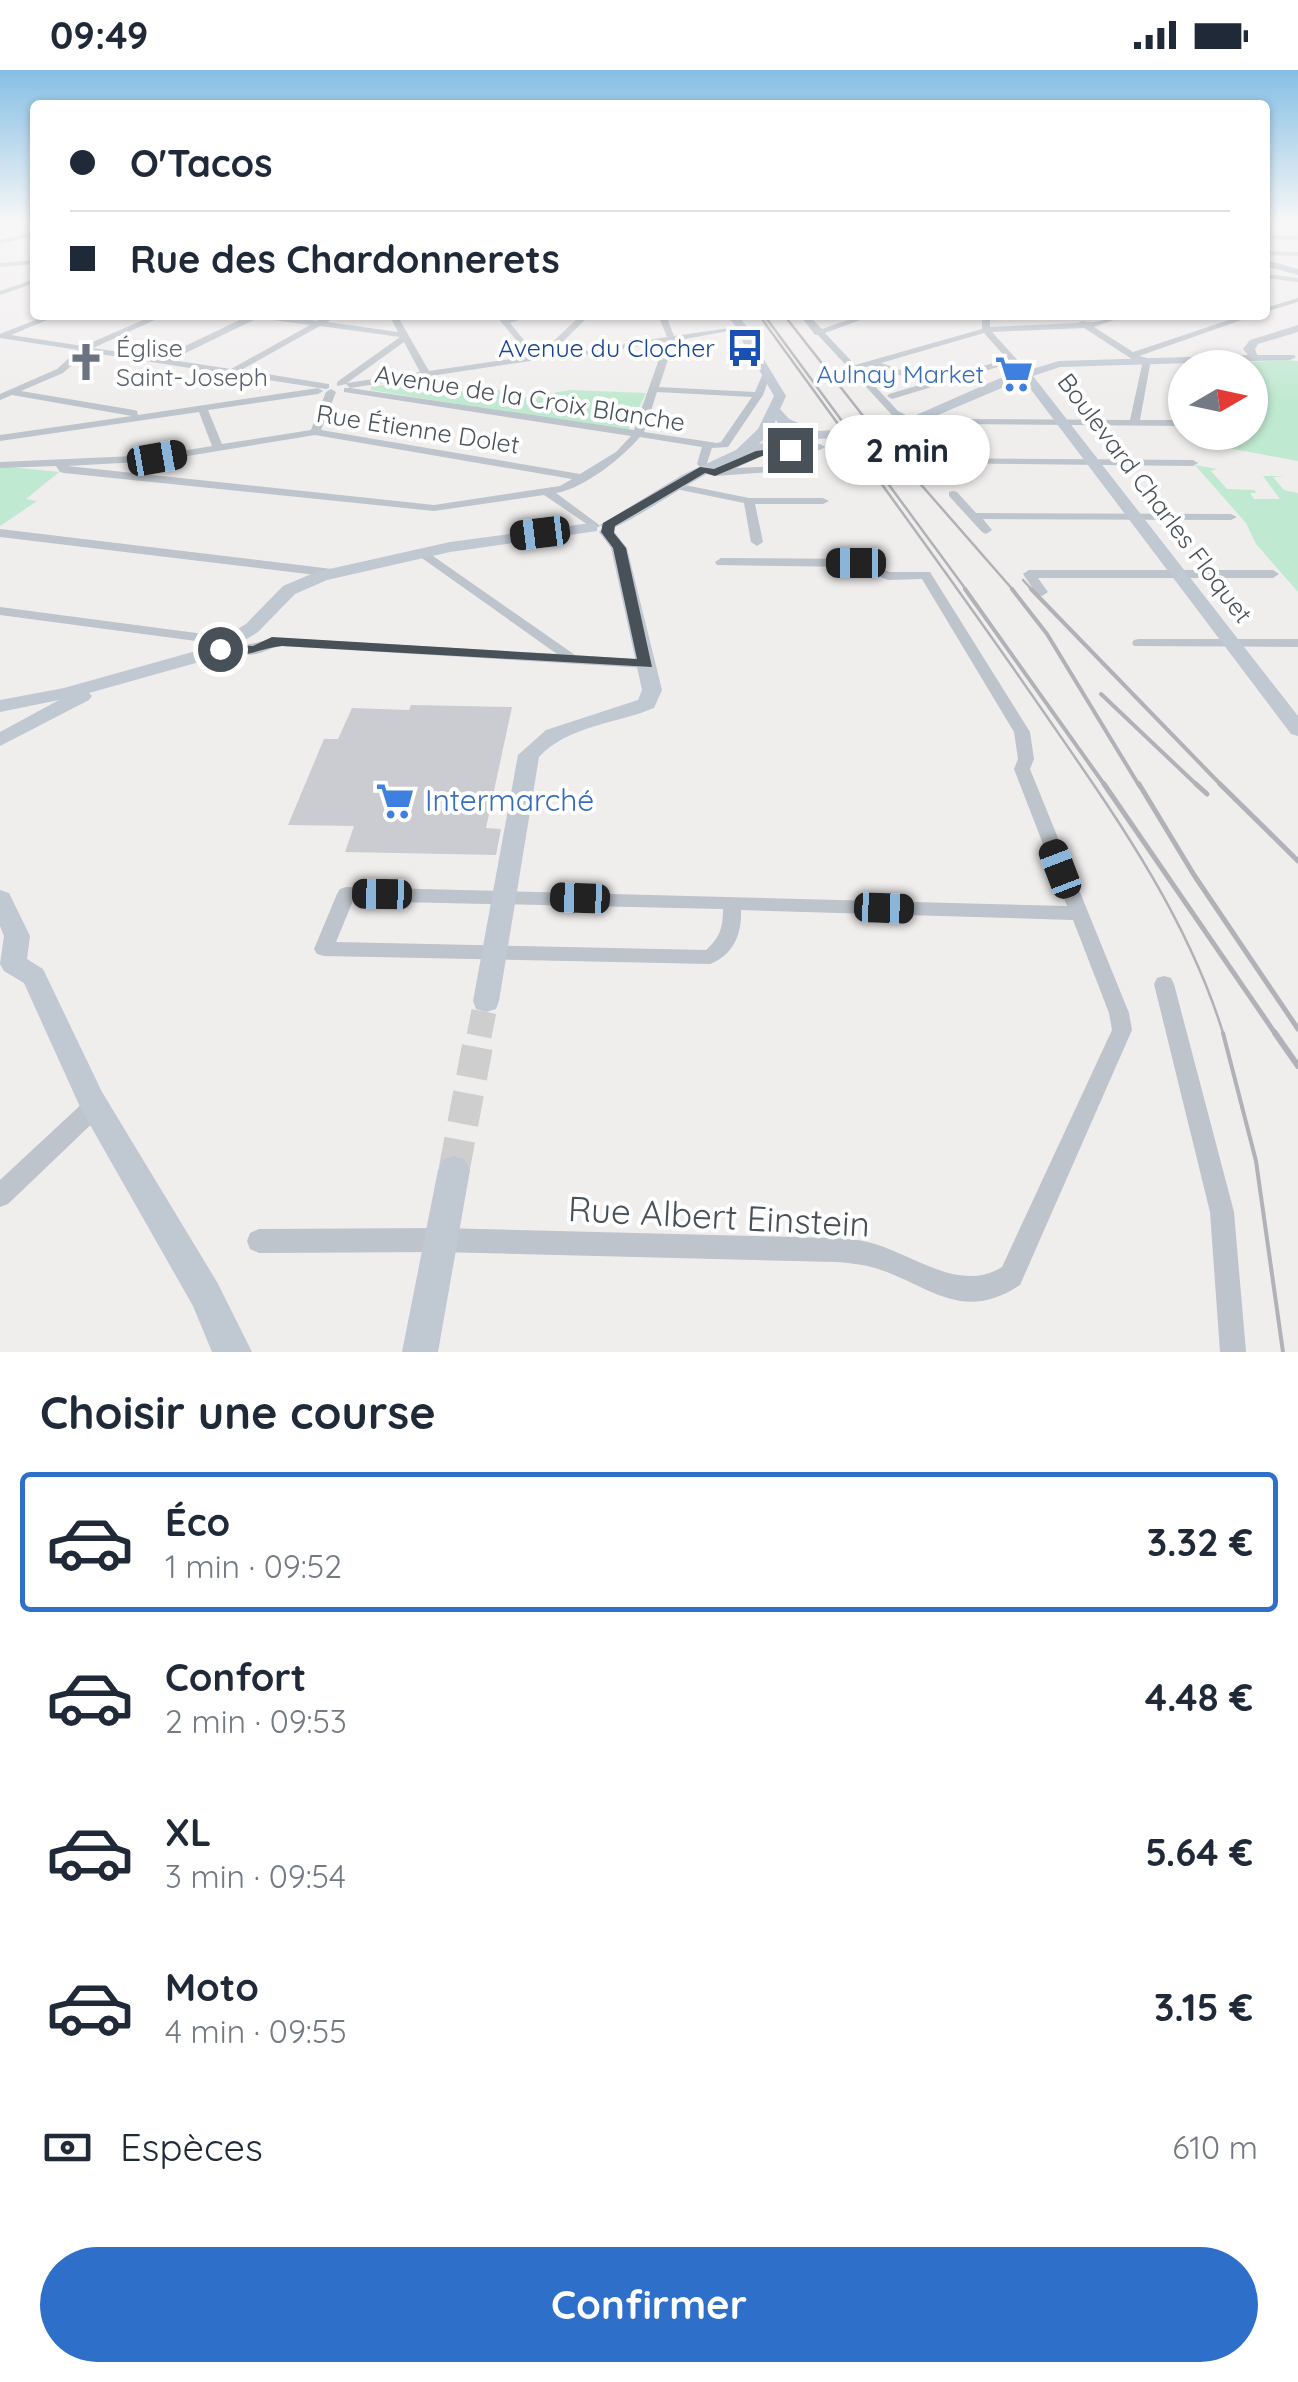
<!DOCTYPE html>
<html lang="fr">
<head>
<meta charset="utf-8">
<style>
	body { margin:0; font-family:Quicksand,sans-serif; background:#f2f2f3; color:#1f2937; height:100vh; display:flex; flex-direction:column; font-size:38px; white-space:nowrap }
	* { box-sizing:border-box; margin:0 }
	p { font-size:32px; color:#747a83 }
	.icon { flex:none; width:55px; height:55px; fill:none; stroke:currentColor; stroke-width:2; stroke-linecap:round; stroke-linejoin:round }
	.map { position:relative; height:1282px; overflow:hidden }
	.panel { display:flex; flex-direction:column; background:#fff; flex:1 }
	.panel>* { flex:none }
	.hud { position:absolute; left:30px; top:30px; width:1240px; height:220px; border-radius:10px; box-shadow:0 2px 8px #0004; display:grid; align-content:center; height:220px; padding:0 40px; background:#fff }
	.needle { width:65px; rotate:81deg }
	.tools { position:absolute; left:1168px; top:280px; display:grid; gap:20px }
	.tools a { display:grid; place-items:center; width:100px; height:100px; border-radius:50%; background:#fff; box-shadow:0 2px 8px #0004; font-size:50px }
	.end { position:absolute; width:45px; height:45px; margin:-22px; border:12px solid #485058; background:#fff; box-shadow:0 0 0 5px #fff }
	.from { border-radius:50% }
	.bubble { position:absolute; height:70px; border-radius:35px; background:#fff; box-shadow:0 2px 8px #0004; font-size:32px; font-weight:800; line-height:70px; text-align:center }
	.car { position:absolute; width:30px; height:60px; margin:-30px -15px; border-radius:12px; box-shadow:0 0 8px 2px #0007; background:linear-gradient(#222 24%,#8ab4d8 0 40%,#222 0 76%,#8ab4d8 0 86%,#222 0) }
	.hud b { display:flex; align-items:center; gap:35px; height:95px; font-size:38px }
	.hud b+b { border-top:2px solid #e0e1e3 }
	.hud i { width:25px; height:25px; background:#1f2937 }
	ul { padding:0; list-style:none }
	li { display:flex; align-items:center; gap:30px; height:140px; margin:0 20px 15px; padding:0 20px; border:5px solid transparent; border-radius:10px }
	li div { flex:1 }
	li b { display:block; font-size:38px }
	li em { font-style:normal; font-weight:800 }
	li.active { border-color:#2e6fc9 }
	li>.icon { width:90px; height:90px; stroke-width:1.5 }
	h2 { padding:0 40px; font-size:45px; line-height:120px }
	.pay { display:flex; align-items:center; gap:25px; height:110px; padding:0 40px; font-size:38px }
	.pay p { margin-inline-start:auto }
	.action { display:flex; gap:20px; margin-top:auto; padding:20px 40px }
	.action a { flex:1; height:115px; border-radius:60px; background:#2e6fc9; color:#fff; font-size:40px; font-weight:800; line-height:115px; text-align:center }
	.status { display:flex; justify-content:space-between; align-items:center; height:70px; padding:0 50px; background:#fff; direction:ltr }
	.status svg { height:28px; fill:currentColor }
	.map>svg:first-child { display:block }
	.green { fill:#c0e9d1 }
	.building { fill:#cbccd1 }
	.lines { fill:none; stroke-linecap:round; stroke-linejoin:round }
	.secondary-tunnel-far1 { stroke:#cececf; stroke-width:25; stroke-dasharray:25 12; stroke-linecap:butt }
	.secondary-tunnel { stroke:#cececf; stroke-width:31; stroke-dasharray:31 16; stroke-linecap:butt }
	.street { fill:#bdc4cb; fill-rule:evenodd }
	.secondary { fill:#c0c8d2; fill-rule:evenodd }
	.primary { fill:#b0bcc9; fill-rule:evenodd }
	.tram-far1 { stroke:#b0b2b7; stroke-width:2.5 }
	.tram { stroke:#b0b2b7; stroke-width:4 }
	.rail-far3 { stroke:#b0b2b7; stroke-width:2.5 }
	.rail-far2 { stroke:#b0b2b7; stroke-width:4 }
	.rail-far1 { stroke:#b0b2b7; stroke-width:5 }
	.rail { stroke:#b0b2b7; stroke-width:6 }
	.route { fill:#485058 }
	.labels { text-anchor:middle; stroke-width:8; stroke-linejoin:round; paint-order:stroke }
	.far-worship-label { font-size:25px; fill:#5b616d; stroke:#fff; text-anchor:start }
	.far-transit-label { font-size:25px; fill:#164399; stroke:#fff; text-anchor:end }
	.far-shop-label { font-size:25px; fill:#366cbe; stroke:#fff; text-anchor:end }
	.far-street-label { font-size:25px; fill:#485058; stroke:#fff }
	.shop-label { font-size:30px; fill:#366cbe; stroke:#fff; text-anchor:start }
	.near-street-label { font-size:35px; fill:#485058; stroke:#fff }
</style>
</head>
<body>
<div class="status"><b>09:49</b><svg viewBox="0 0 49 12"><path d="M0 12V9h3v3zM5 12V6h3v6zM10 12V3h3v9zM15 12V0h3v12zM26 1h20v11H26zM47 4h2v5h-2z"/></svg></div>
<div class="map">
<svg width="1298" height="1282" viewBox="0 0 1298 1282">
	<rect width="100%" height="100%" fill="#f0eded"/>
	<g class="green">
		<polygon points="1284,290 1298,291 1298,391 1191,371 1195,363 1250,362 1250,298 1228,297 1231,293"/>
		<path d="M435 306C457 328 477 323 506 319L517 329 571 320 646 323 628 361 370 320 371 317Z"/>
		<polygon points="1195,395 1217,399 1211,401 1227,419 1254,420 1257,423 1250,423 1254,429 1280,429 1263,406 1285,406 1273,407 1284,420 1298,423 1298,522 1256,474 1246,453"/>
		<polygon points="0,396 59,402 26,429 37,431 0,456"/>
	</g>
	<polygon class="building" points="411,635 512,637 486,758 501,759 496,785 345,782 354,756 288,755 324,669 338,669 352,638 409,640"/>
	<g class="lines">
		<polyline class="secondary-tunnel-far1" points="479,966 486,931"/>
		<polyline class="secondary-tunnel" points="454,1100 480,963"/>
		<g class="street">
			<polygon points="35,161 35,165 0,174 0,170"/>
			<polygon points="1265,165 1298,166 1298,170 1265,169"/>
			<polygon points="1265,181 1298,182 1298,186 1265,185"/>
			<polygon points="35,190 35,194 0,197 0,193"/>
			<polygon points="1265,204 1298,208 1298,212 1265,208"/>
			<polygon points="35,209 35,213 0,225 0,221"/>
			<polygon points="1298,228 1298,232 1265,242 1265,238"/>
			<path d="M48 245H59L11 265 83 276 155 245H166L93 278 160 288 250 245H272L317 251 328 245H338L327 252 398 262 389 245H397L429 301 530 286 495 245H503L507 249 521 245H534L510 253 533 281 539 283 537 290 350 318 634 360 665 272 552 290 548 287 667 267 658 245H666L674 266 730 258 734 260 674 271 659 317 755 322 764 301 771 303 763 325 728 377 712 378 707 393 714 399 760 380 820 374 825 377 820 380 762 386 736 398 779 396 783 397V401L715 406 707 404 697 394 702 377 640 367C622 388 583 419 556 423L598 454 600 456 594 459 544 425 434 441 64 403 60 402 56 396 0 398V392L157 385 212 376 199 342 0 371V365L132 346 12 325 0 330V324L57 299 78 280 0 268V264ZM258 248 310 255 231 299 171 290ZM320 256 400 267 337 312V316L346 314 350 318H344V322L631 366 616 382 580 404 321 360 336 322 331 319 326 322 311 360 222 374 208 340 318 324 323 321 318 318 138 345 137 341 134 340 21 321 63 303 87 282 326 319 329 318V314L241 300ZM404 272 420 302 347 313ZM657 322 752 327 721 372 717 373 644 362ZM315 365 572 409 560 416 434 435 67 396 157 391Z"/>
			<polygon points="581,245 590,245 548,286 542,286 542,282"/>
			<path d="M800 245H808L822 259 862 245H874L825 263 855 295 982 259V245H990V257L1078 253 1082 251C1096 256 1113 245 1128 245L1094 257 1133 282 1244 245H1256L1139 286 1147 288 1150 295 1140 350H1185V356L950 354V350L953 349 1130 350 1142 295 1140 291H1135L1084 258 992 262 1029 303 1030 305 1026 308 1011 293 892 329 887 326 889 324 923 314 872 295 859 299 898 341 920 352V356L917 357 892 345 818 265H815ZM984 263 1007 289 932 311 881 293Z"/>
			<polygon points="921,388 1193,390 1198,393 1193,396 917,393 917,389"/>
			<polygon points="675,413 749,428 823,428 829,431 823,434 755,434 763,472 757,476 751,472 744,433 671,418 671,414"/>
			<polygon points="953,421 957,422 976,443 1231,444 1237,447 1231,450 983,449 992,460 986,464 982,462 949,426 949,422"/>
			<polygon points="0,459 332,499 338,503 332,507 0,467"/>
			<path d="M423 479 575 585 646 590 653 594 646 598 282 576C271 577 266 582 256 584 243 586 222 585 212 579L214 576 226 575 0 545V537L234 568 241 572 237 575C254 576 266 568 282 568L557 584 419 486 417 483Z"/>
			<path d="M721 488 857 489 890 502H930L1030 662 1034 689 1030 699 1129 943 1132 960 1020 1215C961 1254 930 1215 875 1198 862 1194 849 1193 836 1192L441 1182 259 1183 250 1179 247 1171 250 1163 259 1159 441 1158 836 1168C849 1169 863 1170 875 1174 915 1186 961 1223 1002 1197L1112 960 1109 943 1073 850 741 840C742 863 734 885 710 894L324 886 317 884 314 879 337 824 340 819 346 817 1067 836 1014 699 1018 689 1014 662 922 509 888 510 855 497 717 495 715 492ZM353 831 723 839C723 857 720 868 706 880L336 872Z"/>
			<polygon points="1029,500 1273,500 1279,504 1273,508 1038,508 1048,522 1042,526 1037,525 1023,504"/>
			<polygon points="1139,569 1298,569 1298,577 1134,576 1132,573 1134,570"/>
			<polygon points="1164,906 1171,908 1174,914 1234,1142 1246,1282 1220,1282 1210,1142 1154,914 1157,908"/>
			<polygon points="94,1027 102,1030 105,1037 102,1044 8,1134 0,1137 0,1110 86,1030"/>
		</g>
		<g class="secondary">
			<path d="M726 245H737L751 261 749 265 786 326 780 339 789 349 818 361 889 357 998 309 1059 291 1248 285 1243 279 1250 270 1298 255V262L1258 274 1255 279 1257 285H1294L1296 287 1290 290 1060 297 1033 306 1298 646V666L1291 664 1023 309 891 365 816 369 779 355 776 350 769 364 759 374 799 365 804 366V372C786 376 767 378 750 384 701 401 660 436 612 459L627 478 662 620 654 638C616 654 569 655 539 687L499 931 496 939 486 942 476 939 473 931 518 685 546 660 638 630 642 620 611 478 599 462 603 458 600 455 682 405 736 380 758 359 774 326 739 265 740 261Z"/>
			<polygon points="591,453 597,455 597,461 450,482 327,510 295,524 258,562 217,587 89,623 92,626 89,630 0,676 0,662 59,630 0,642 0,630 64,618 203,579 246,554 283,516 316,502 450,472"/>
			<polygon points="0,820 9,823 30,866 27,889 43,899 102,1022 217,1212 252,1282 212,1282 193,1236 81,1039 24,913 4,901 0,894 4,866 0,856"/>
			<polygon points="454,1086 465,1090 470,1100 438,1282 402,1282 438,1100 443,1090"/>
		</g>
		<polygon class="primary" points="1265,190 1298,199 1298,205 1265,196"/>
		<path class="tram-far1" d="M759 245C854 377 951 507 1043 641 1114 744 1187 845 1224 966"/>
		<polyline class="tram" points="1223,963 1256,1091 1283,1282"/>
		<g class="rail-far3">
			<polyline points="764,245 967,521"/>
			<polyline points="784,245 882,370 1014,521"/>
			<polyline points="1023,510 1033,521"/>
		</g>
		<g class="rail-far2">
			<polyline points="965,519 1106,717"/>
			<polyline points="1012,519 1047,564 1140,717"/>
			<polyline points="1031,519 1223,717"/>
			<polyline points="1101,624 1199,717"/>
		</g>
		<g class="rail-far1">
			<polyline points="1104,714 1277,966"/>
			<polyline points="1139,714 1194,805 1298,959"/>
			<polyline points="1196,714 1207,724"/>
			<polyline points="1220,714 1298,791"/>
		</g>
		<polyline class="rail" points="1275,963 1298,996"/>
	</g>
	<linearGradient id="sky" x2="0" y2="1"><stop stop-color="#85bfe5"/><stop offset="0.46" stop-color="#f8f7f7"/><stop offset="1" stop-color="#f8f7f7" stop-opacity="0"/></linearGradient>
	<rect width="1298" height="332" fill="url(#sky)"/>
	<path class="route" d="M790 377 794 382 762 386 715 406 705 403 615 456 614 463 626 478 652 597 282 576C258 578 236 594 212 579L220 574 253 576 272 567 637 589 613 478 601 462 603 453 700 397 714 399 756 381Z"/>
	<defs>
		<g id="bus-bare" transform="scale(3)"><path d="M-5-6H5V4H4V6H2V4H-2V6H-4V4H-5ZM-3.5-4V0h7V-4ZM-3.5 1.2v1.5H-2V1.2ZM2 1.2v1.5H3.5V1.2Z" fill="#1a4fb4" stroke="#fff" stroke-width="2.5" paint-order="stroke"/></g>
		<g id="church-bare" transform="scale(3)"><path d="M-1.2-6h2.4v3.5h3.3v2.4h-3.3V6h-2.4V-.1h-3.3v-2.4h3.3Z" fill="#6b7280" stroke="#fff" stroke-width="2.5" paint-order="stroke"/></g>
		<g id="supermarket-bare" transform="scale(3)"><path d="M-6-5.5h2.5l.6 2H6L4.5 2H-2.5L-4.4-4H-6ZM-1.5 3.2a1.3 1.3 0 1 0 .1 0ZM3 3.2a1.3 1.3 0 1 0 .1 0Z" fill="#3f7fe0" stroke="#fff" stroke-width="2.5" paint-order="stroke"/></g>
	</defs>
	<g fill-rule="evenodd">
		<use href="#bus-bare" x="745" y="278"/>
		<use href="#church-bare" x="86" y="292"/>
		<use href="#supermarket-bare" x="1014" y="304"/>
		<use href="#supermarket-bare" x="395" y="731"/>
	</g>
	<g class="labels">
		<g class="far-worship-label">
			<text x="116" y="287">Église<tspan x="116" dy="29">Saint-Joseph</tspan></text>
		</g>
		<g class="far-transit-label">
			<text x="715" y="287">Avenue du Clocher</text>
		</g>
		<g class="far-shop-label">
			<text x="984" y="313">Aulnay Market</text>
		</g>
		<g class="far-street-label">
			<text transform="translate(530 328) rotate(9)" y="9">Avenue de la Croix Blanche</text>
			<text transform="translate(418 359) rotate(9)" y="9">Rue Étienne Dolet</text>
			<text transform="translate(1155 428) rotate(53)" y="9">Boulevard Charles Floquet</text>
		</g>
		<g class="shop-label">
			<text x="425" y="741">Intermarché</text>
		</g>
		<g class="near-street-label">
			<text transform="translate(719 1147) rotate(3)" y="12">Rue Albert Einstein</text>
		</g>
	</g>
</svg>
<div class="tools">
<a><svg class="needle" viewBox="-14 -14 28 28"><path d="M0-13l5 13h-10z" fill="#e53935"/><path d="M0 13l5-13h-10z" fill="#747a83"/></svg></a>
</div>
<i class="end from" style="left:220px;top:579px"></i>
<i class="end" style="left:790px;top:380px"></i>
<div class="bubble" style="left:825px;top:345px;width:165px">2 min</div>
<i class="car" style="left:157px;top:388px;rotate:80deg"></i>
<i class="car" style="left:540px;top:463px;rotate:263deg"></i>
<i class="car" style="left:856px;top:493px;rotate:270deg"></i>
<i class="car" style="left:1060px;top:799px;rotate:339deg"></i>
<i class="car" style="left:382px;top:824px;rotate:271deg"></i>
<i class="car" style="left:580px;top:828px;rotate:272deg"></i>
<i class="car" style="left:884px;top:838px;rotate:92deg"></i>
<div class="hud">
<b><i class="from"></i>O'Tacos</b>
<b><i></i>Rue des Chardonnerets</b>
</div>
</div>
<section class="panel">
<h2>Choisir une course</h2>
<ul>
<li class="active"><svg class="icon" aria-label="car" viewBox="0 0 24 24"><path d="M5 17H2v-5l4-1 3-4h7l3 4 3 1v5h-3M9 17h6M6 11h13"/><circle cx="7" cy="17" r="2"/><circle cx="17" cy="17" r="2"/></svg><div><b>Éco</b><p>1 min · 09:52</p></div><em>3.32 €</em></li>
<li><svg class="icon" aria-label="car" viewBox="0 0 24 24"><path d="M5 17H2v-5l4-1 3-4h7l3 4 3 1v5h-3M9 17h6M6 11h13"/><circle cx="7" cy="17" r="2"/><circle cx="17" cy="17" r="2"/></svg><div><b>Confort</b><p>2 min · 09:53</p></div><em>4.48 €</em></li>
<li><svg class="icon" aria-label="car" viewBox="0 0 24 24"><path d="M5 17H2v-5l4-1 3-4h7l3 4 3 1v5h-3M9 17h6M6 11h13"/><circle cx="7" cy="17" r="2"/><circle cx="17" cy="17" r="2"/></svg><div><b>XL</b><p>3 min · 09:54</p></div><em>5.64 €</em></li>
<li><svg class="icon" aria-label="car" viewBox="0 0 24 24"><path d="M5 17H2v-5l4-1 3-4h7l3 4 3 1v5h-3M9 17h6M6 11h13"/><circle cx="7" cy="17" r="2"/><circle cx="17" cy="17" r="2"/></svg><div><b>Moto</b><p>4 min · 09:55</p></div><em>3.15 €</em></li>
</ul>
<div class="pay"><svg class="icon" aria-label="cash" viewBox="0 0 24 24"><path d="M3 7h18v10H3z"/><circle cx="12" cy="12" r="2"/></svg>Espèces<p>610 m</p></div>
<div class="action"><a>Confirmer</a></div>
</section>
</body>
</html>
